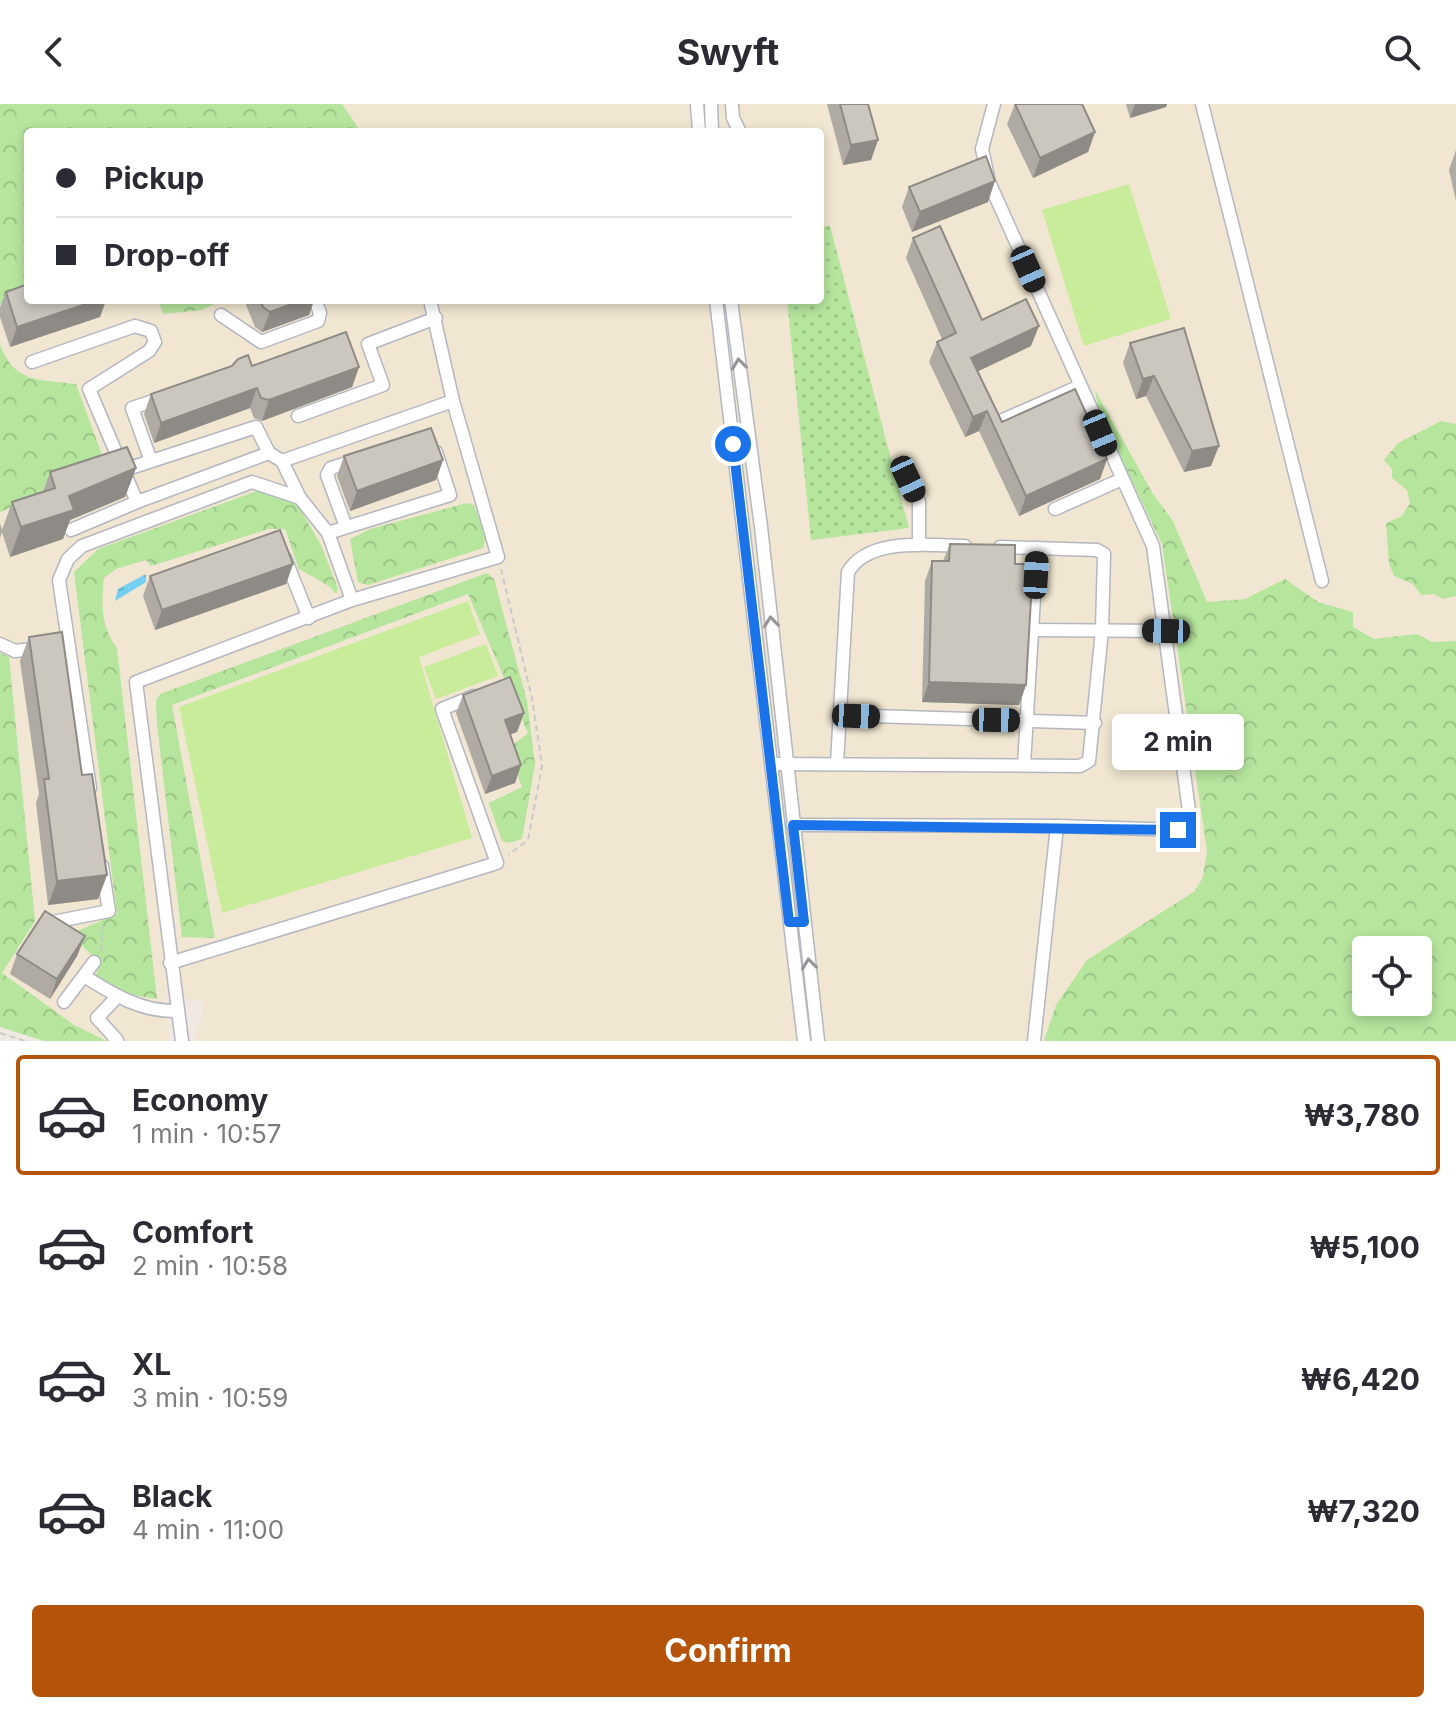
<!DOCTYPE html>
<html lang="en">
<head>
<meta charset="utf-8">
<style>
	body { margin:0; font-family:Inter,sans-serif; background:#f7f7f7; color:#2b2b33; height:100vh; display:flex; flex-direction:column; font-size:30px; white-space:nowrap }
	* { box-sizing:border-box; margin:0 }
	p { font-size:26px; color:#7c7c81 }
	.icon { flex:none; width:44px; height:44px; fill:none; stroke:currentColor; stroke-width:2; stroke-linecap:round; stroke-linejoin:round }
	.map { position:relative; height:937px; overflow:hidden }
	.sheet { display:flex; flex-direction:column; background:#fff; flex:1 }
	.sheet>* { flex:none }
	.guide { position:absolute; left:24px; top:24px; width:800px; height:176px; border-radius:8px; box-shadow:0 4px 12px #0003; display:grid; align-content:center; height:176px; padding:0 32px; background:#fff }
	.buttons { position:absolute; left:1352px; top:832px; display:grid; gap:16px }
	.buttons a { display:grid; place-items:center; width:80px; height:80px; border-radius:8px; background:#fff; box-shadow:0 4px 12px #0003; font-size:40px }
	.end { position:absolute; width:36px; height:36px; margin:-18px; border:10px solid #1a73e8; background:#fff; box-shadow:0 0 0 4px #fff }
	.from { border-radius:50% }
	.bubble { position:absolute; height:56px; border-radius:8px; background:#fff; box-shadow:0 4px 12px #0003; font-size:26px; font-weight:700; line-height:56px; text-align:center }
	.car { position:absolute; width:24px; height:48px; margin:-24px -12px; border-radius:10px; box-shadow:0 0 6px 2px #0007; background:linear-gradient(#222 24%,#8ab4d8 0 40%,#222 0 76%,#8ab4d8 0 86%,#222 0) }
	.guide b { display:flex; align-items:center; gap:28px; height:76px; font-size:30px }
	.guide b+b { border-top:2px solid #e1e1e2 }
	.guide i { width:20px; height:20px; background:#2b2b33 }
	ul { padding:14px 0 0; list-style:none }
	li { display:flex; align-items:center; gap:24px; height:120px; margin:0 16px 12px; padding:0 16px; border:4px solid transparent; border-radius:8px }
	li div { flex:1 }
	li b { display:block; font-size:30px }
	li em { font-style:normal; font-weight:700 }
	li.selected { border-color:#b45309 }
	li>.icon { width:72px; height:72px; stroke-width:1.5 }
	.button { display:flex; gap:16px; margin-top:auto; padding:16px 32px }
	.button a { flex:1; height:92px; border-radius:8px; background:#b45309; color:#fff; font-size:32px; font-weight:700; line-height:92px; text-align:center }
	header { display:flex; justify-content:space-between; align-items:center; height:104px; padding:0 32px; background:#fff; font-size:36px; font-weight:700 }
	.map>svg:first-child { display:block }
	.education { fill:#f0e6d1 }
	.grass { fill:url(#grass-dots) }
	.forest { fill:url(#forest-crowns); fill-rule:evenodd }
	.pitch { fill:#c9ec9a }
	.water { fill:url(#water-ripples) }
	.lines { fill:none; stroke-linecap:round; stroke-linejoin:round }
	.minor-casing { stroke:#b4b7c1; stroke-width:15 }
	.path { stroke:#c9c9c9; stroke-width:2; stroke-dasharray:6 4; stroke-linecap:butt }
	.minor { stroke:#fff; stroke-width:12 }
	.wall { fill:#afaba4 }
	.shaded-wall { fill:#8e8b86 }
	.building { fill:#cbc7bf; stroke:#8e8b86; stroke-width:2 }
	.oneway { stroke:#969696 }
	.route { stroke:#1a73e8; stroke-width:10 }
</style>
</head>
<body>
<header><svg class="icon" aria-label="back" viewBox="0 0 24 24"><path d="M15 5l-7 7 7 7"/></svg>Swyft<svg class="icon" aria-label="search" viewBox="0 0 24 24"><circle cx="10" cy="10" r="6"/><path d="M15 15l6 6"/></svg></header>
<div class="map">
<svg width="1456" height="937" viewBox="0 0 1456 937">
	<defs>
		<pattern id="grass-dots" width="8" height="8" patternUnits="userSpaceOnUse" patternTransform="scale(2)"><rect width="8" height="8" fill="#b6e59e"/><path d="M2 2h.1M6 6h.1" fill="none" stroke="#9dc588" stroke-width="1.8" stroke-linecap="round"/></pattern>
		<pattern id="forest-crowns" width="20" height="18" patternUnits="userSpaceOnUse" patternTransform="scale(2)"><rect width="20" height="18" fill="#b6e59e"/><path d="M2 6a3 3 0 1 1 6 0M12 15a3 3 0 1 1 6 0" fill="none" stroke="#9dc588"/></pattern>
		<pattern id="water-ripples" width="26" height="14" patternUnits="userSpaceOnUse" patternTransform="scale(2)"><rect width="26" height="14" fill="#75cff0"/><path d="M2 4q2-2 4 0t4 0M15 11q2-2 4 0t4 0" fill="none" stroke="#66b2ce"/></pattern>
	</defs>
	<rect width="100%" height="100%" fill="#efe9e1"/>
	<polygon class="education" points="342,0 1456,0 1456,320 1441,317 1411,332 1392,365 1392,374 1407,386 1410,399 1402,412 1394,472 1443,495 1456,492 1456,537 1432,538 1417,530 1374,535 1353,523 1353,508 1318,498 1285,475 1245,495 1207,498 1173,417 1153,390 1147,405 1162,440 1205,721 1207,747 1203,773 1195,787 1056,901 1044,937 195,937 205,896 165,894 169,937 75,937 0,888 0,854 31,806 20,652 8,634 0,632 0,407 76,280 23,273 7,260 0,240 0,200 28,190 28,196 158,196 164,210 202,206 223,196 820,196 820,28 361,28"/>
	<polygon class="grass" points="830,122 909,424 811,436 787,196 820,196 820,123"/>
	<g class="forest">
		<polygon points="0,0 342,0 361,28 28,28 28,190 0,200"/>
		<polygon points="158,196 223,196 202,206 163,210"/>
		<path d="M0 240C14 280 39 275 76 280L105 359 73 379 0 408Z"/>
		<path d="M1095 286 1153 390 1173 417 1207 498 1245 495 1285 475 1318 498 1353 508V523L1374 535 1417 530 1432 538 1456 537V937H1044L1056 901 1087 856 1195 787 1203 773 1207 747 1162 440 1099 308ZM1366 846H1418V898H1366Z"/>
		<polygon points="1441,317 1456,320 1456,492 1443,495 1434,490 1421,491 1413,480 1394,472 1389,460 1386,419 1402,412 1410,399 1407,386 1392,374 1392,365 1384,356 1398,339"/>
		<path d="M257 387 296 398 321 441 338 485 336 490 329 482 299 465 285 425H269L151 462 146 456 116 465 104 474C101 500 101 523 117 544L157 895 120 889 95 874 100 859 70 830 117 810 74 468 98 445Z"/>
		<polygon points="467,399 474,401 486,433 483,444 368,481 358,478 350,435 370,425"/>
		<polygon points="487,469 494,475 527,597 535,660 522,735 509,739 502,737 489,699 522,683 508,645 528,629 468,490 172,601 215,834 182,833 157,620 156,596 160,590"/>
		<polygon points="0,549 9,553 35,817 2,869 74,921 107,937 44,937 0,923"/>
	</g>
	<g class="pitch">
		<polygon points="1129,80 1171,215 1084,242 1042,106"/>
		<polygon points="468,497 480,530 419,553 472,734 222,809 179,603"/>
		<polygon points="486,540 498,572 436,595 424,563"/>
	</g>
	<polygon class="water" points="146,470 146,478 115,497 118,485"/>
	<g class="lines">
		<g class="minor-casing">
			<g id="minor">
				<polyline points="697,0 699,28"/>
				<polyline points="711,0 712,28"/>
				<polyline points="732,0 733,14 740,28"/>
				<polyline points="994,0 982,45 989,78 1153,442 1190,714 1186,723 1178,726 1057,722 1034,937"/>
				<polyline points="1202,0 1322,477"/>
				<polyline points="716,196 804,937"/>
				<polyline points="731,196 761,423 818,937"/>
				<polyline points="221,211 261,238 318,217 320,209 315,196"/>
				<polyline points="32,258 135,222 151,227 155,238 149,247 89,285 137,398 269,349"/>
				<polyline points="298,312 383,281 368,240 436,214"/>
				<polyline points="996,319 1080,282"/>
				<polyline points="151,357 132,304 162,294"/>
				<polyline points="282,357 453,297"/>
				<polyline points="124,366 256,323 269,349 282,357 300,394 328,429 352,496"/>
				<polyline points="908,375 919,398 919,440"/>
				<polyline points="1055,405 1120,376"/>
				<polyline points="346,423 327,371 331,364 357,356"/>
				<polyline points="71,426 137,398"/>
				<polyline points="328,429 450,391 436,348"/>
				<polyline points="285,454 309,514"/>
				<polyline points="1032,526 1166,527"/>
				<polyline points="0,540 15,547 40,544"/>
				<polyline points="839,611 1095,619"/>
				<path d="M837 659 848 468C868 433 929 441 965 442"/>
				<polyline points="772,660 1080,662 1089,657 1102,526 1104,450 1097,446 1000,443"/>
				<polyline points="1024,661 1037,444"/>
				<polyline points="90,684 59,476 68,455 82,442 252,378 300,394"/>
				<polyline points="793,721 1057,722"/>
				<polyline points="53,818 109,807 102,762"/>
				<polyline points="170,859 497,759 442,605 474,592"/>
				<path d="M84 872C114 891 142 908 177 907"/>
				<polyline points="117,893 97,914 117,936"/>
				<polyline points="64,898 94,858"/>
				<polyline points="182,937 136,578 352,496 498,453 453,297 430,196"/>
			</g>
		</g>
		<g class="path">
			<polyline points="501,465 532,594 542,662 528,736 508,751"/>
			<polyline points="101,847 103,822"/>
			<polyline points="0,929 25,937"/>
		</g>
		<use href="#minor" class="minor"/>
	</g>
	<g class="wall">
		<polygon points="827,0 868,0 878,36 871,56 843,61"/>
		<polygon points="1015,0 1095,28 1088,48 1033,74 1007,20"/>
		<polygon points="1126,0 1167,0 1166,3 1130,14"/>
		<polygon points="1456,46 1456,97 1449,66"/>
		<polygon points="909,83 988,98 912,128 902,103"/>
		<polygon points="913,134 982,216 1031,242 978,267 1002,318 1107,355 1100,375 1019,412 979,327 965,333 929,258 937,238 942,235 906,154"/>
		<polygon points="6,188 28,196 106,196 100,213 10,243 0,213 0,203"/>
		<polygon points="244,196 314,196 309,211 262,228 255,223"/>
		<polygon points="1184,224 1211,362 1184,368 1146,292 1136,295 1123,259 1130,239"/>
		<polygon points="252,262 359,263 352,283 262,317 254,314 250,304 154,339 144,310 151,290"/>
		<polygon points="344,352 443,356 436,376 350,407 337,372"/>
		<polygon points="136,364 125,393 70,416 63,435 10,453 2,428 0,434 0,419 2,426 12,398 43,388 50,368"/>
		<polygon points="950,440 1015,460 1026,581 1019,601 922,598 925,477 932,457 943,457"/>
		<polygon points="293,460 286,480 155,526 143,492 150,472"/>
		<polygon points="29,533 82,671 107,771 98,795 48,801 36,699 39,690 20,557"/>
		<polygon points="463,591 524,609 517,628 510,630 521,661 515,679 485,690 456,609"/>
		<polygon points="85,832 77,852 50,895 10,870 17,850"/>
	</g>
	<g class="shaded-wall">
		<polygon points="1135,0 1167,0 1166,3 1130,14"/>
		<polygon points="1095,28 1088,48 1033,74 1040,54"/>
		<polygon points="878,36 871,56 843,61 851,41"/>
		<polygon points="995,77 988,98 912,128 920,108"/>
		<polygon points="98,196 106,196 100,213 10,243 17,223"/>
		<polygon points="302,196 314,196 309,211 262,228 270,208"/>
		<polygon points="1039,222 1031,242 964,274 971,254"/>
		<polygon points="359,263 352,283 262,317 269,296"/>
		<polygon points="1154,272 1146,292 1136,295 1143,275"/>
		<polygon points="257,284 250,304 154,339 161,319"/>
		<polygon points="987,307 979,327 965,333 973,313"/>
		<polygon points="1219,342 1211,362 1184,368 1192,347"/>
		<polygon points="1107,355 1100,375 1019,412 1026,392"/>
		<polygon points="443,356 436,376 350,407 357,387"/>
		<polygon points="136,364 125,393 70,416 63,435 10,453 21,423 69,392"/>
		<polygon points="293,460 286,480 155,526 162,506"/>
		<polygon points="929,578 1026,581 1019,601 922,598"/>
		<polygon points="524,609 517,628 498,635 505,616"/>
		<polygon points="521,661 515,679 485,690 492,672"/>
		<polygon points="107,771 98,795 48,801 57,777"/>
		<polygon points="85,832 77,852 50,895 57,875"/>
	</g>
	<g class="building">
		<polygon points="840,0 868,0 878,36 851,41"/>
		<polygon points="1015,0 1082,0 1095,28 1040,54"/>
		<polygon points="986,52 995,77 920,108 909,83"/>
		<polygon points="940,122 982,216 1026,195 1039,222 971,254 1002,318 1075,285 1107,355 1026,392 987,307 973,313 937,238 956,229 913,134"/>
		<polygon points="28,180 28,196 98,196 17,223 6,188"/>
		<polygon points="260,196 302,196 270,208 263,203"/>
		<polygon points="1184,224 1219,342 1192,347 1154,272 1143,275 1130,239"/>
		<polygon points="346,228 359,263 269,296 261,294 257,284 161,319 151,290 232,262 238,255 248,251 252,262"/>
		<polygon points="431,324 443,356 357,387 344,352"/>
		<polygon points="127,343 136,364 69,392 74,406 21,423 12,398 55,384 50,368"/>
		<polygon points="280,426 293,460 162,506 150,472"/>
		<polygon points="950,440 1015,441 1015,460 1033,460 1026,581 929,578 932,457 949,457"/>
		<polygon points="62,528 82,671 92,670 107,771 57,777 44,675 49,675 29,533"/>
		<polygon points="510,573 524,609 505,616 521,661 492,672 463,591"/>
		<polygon points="45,807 85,832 57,875 17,850"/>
	</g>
	<defs><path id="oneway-chevron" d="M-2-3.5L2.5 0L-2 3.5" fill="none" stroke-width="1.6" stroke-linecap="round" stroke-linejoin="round" transform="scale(2)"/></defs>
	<g class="oneway">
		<use href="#oneway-chevron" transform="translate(739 260) rotate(-97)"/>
		<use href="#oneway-chevron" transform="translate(771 518) rotate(-96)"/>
		<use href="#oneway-chevron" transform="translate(809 860) rotate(-97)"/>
	</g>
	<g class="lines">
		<polyline class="route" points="733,340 789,818 804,818 793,721 1178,726"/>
	</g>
</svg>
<div class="buttons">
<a><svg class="icon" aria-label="locate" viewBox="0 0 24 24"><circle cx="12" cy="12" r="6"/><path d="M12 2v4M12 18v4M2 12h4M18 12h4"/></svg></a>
</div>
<i class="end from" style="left:733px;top:340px"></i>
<i class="end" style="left:1178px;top:726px"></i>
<div class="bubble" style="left:1112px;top:610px;width:132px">2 min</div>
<i class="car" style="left:1028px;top:165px;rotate:156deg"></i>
<i class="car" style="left:1100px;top:329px;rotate:157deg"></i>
<i class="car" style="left:908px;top:375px;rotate:155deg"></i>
<i class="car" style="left:1036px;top:471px;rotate:3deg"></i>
<i class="car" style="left:1166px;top:527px;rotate:271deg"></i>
<i class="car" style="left:856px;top:612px;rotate:92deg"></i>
<i class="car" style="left:996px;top:616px;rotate:91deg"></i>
<div class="guide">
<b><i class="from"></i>Pickup</b>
<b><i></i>Drop-off</b>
</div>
</div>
<section class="sheet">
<ul>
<li class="selected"><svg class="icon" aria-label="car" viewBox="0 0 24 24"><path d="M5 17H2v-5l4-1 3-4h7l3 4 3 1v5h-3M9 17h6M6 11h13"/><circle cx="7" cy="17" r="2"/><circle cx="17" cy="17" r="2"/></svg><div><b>Economy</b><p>1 min · 10:57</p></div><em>₩3,780</em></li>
<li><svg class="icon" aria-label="car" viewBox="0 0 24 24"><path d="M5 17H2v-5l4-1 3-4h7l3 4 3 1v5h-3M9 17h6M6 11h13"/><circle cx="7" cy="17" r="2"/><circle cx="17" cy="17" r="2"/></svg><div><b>Comfort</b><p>2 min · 10:58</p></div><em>₩5,100</em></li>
<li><svg class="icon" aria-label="car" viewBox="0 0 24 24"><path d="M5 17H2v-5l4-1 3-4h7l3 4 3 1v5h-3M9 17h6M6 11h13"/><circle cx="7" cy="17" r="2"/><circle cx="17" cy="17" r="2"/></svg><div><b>XL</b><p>3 min · 10:59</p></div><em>₩6,420</em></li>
<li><svg class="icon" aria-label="car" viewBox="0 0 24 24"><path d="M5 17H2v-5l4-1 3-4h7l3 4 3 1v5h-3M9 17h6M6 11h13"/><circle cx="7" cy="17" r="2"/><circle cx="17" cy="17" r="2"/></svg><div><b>Black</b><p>4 min · 11:00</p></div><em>₩7,320</em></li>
</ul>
<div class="button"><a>Confirm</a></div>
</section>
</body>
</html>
